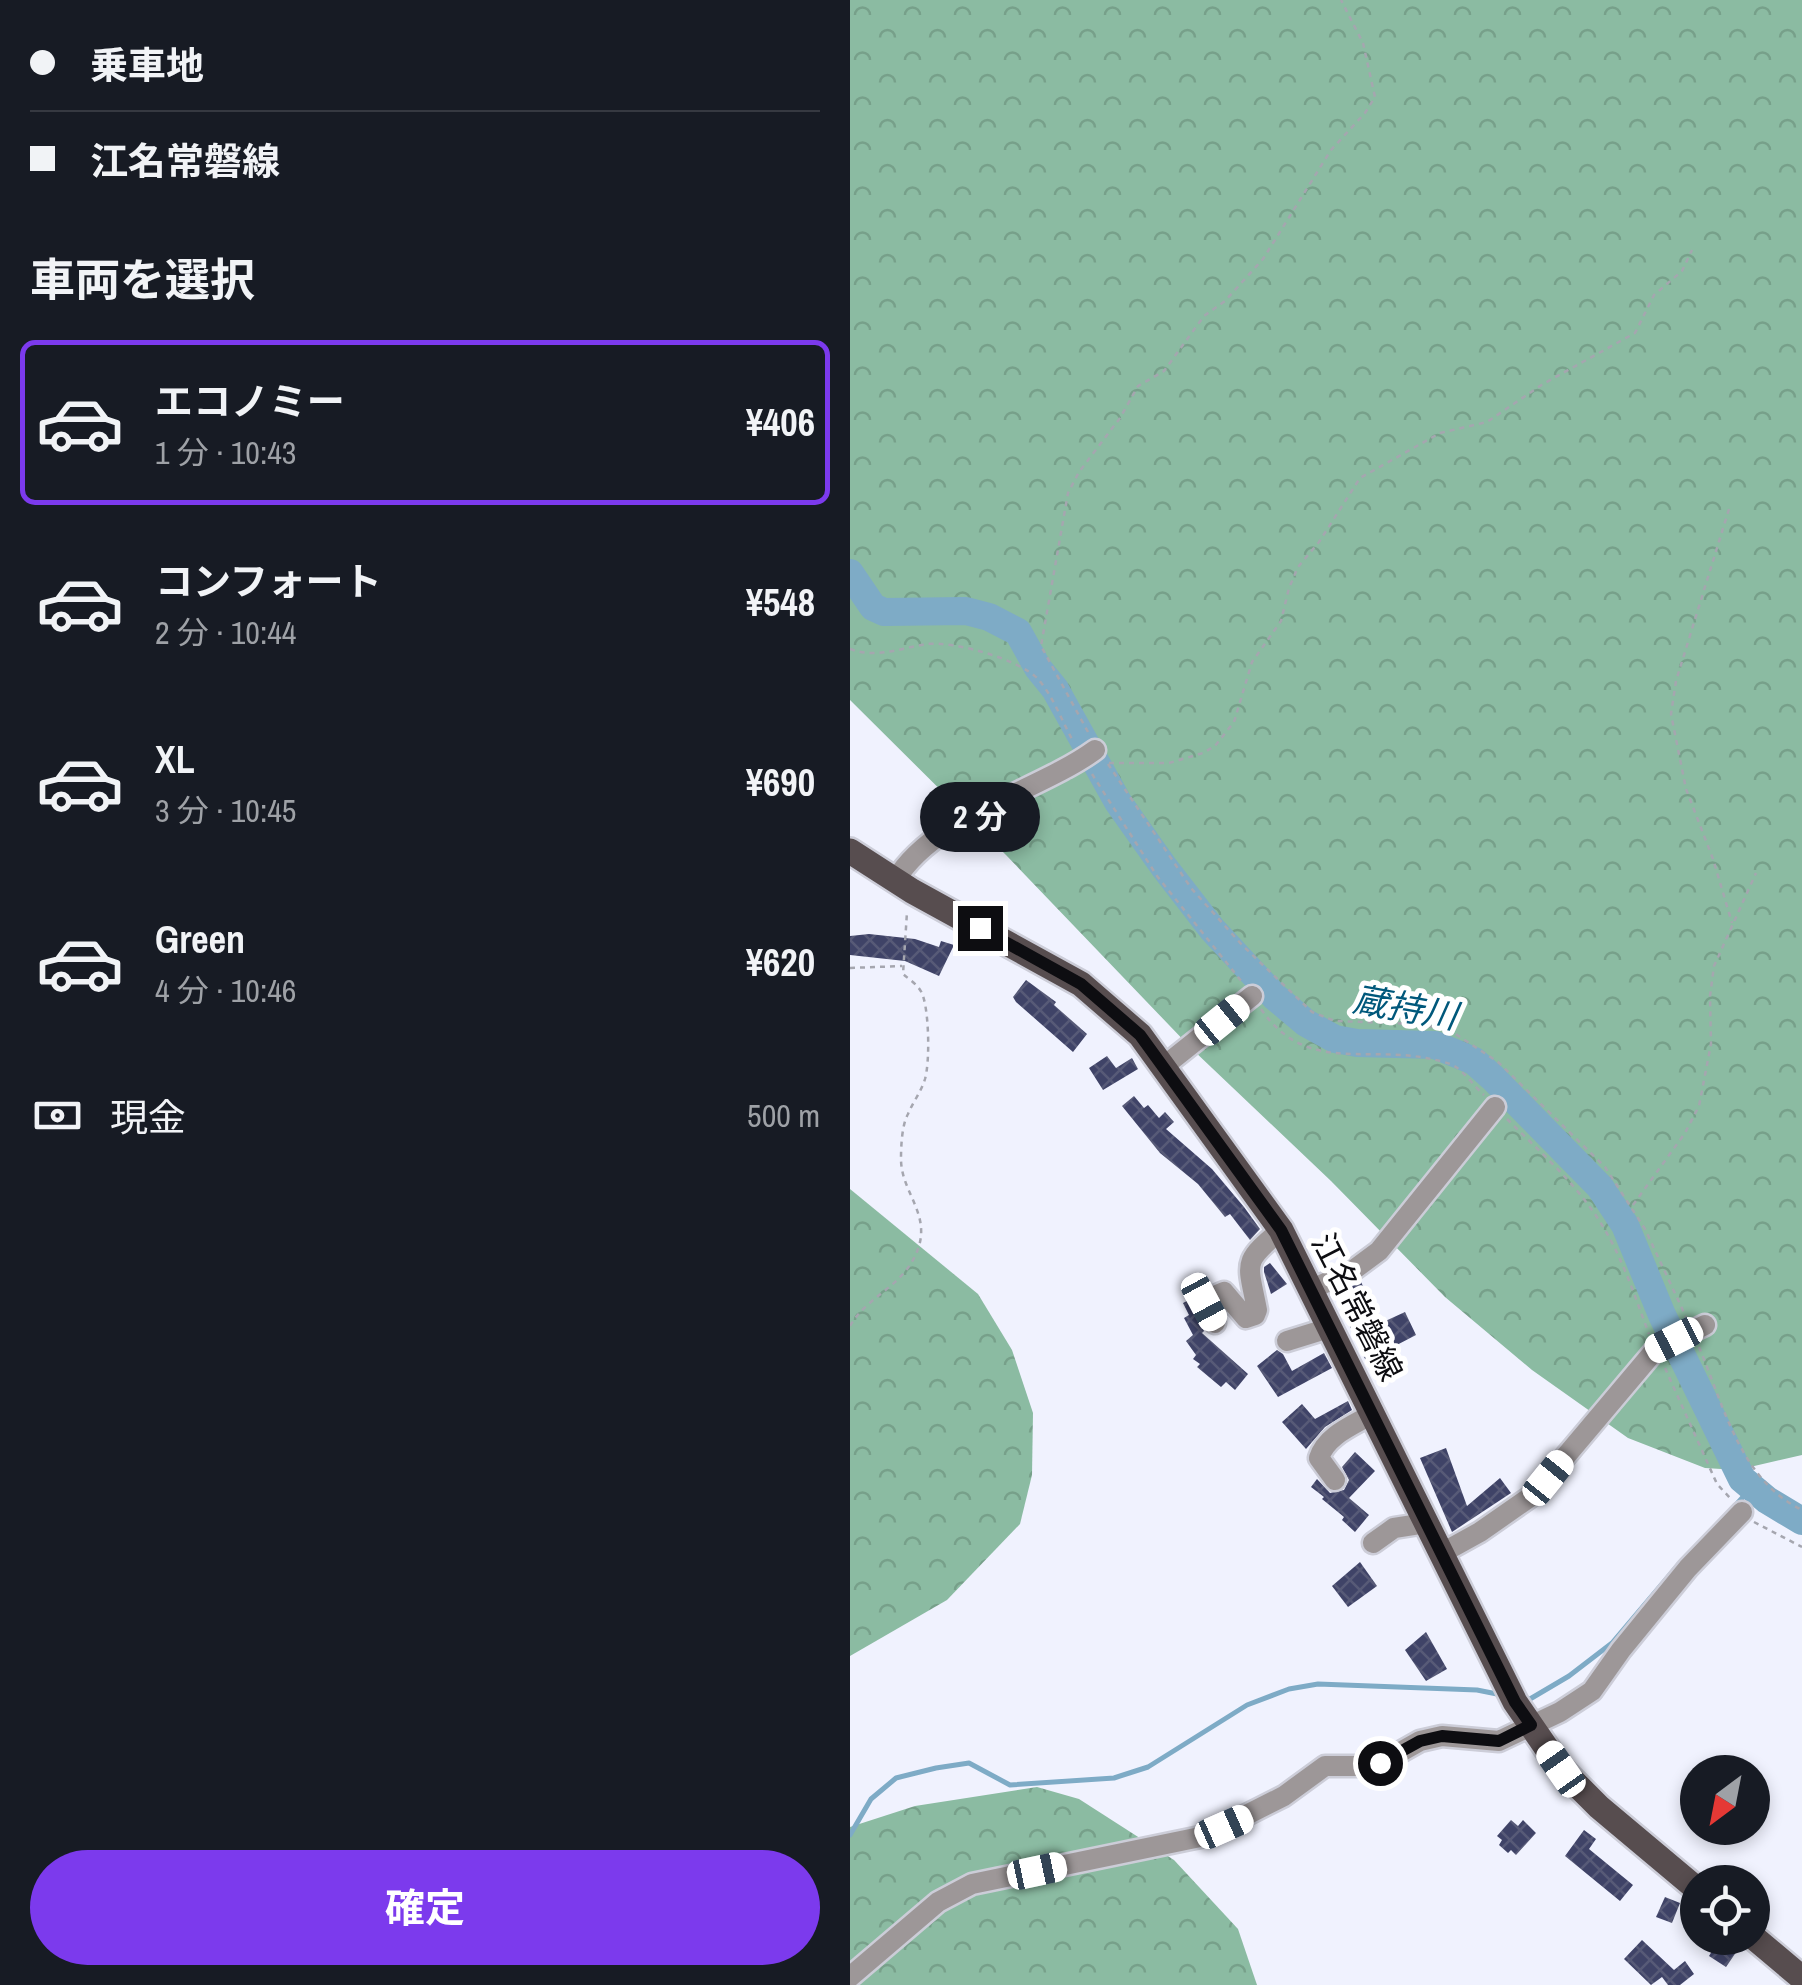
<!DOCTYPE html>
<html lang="ja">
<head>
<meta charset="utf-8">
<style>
	body { margin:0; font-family:"Archivo Narrow","Noto Sans JP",sans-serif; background:#242831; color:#f1f3f6; height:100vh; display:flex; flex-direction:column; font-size:38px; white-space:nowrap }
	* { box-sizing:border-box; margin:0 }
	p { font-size:32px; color:#9ea1a6 }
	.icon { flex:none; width:55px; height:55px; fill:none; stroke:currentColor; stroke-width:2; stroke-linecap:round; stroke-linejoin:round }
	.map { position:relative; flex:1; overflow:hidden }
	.details { display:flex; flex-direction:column; background:#171b24; width:850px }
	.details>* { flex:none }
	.hud { display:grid; align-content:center; height:220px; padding:0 30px; background:#171b24 }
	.needle { width:65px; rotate:212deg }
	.controls { position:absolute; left:830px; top:1755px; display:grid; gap:20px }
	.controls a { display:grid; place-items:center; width:90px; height:90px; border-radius:50%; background:#171b24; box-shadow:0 5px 15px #0003; font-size:50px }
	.end { position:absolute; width:45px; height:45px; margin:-22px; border:12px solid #0d0d11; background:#fff; box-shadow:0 0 0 5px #fff }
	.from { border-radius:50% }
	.bubble { position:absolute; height:70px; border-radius:35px; background:#171b24; box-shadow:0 5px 15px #0003; font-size:32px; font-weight:700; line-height:70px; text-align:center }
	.car { position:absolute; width:30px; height:60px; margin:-30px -15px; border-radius:12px; box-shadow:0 0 8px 2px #0007; background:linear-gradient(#fff 24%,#345 0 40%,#fff 0 76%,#345 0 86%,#fff 0) }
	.hud b { display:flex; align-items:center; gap:35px; height:95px; font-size:38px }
	.hud b+b { border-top:2px solid #363941 }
	.hud i { width:25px; height:25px; background:#f1f3f6 }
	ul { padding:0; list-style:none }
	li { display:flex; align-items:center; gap:30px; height:165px; margin:0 20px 15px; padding:0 10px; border:5px solid transparent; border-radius:15px }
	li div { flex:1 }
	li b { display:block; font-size:38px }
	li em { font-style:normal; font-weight:700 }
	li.current { border-color:#7c3aed }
	li>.icon { width:90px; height:90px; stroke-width:1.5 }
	h2 { padding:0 30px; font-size:45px; line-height:120px }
	.pay { display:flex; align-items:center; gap:25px; height:110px; padding:0 30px; font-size:38px }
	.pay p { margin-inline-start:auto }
	.cta { display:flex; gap:20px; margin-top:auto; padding:20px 30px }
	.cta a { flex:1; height:115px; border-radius:60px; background:#7c3aed; color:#fff; font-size:40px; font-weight:700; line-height:115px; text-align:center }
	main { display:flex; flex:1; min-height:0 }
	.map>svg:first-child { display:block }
	.forest { fill:url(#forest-crowns) }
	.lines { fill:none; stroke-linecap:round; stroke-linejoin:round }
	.stream { stroke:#7eabc6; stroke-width:5 }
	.river { stroke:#7eabc6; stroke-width:28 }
	.building { fill:url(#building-cross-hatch) }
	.minor-casing { stroke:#cccdd8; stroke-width:25 }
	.major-casing { stroke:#cccdd8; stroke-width:30 }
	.path { stroke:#a5a6af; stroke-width:2.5; stroke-dasharray:5 5; stroke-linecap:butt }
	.minor { stroke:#9d9798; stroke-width:20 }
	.major { stroke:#574d4f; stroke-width:25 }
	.route { stroke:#0d0d11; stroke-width:12 }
	.labels { text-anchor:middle; stroke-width:10; stroke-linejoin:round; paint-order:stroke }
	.street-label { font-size:32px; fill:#0d0d11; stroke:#fff }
	.water-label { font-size:35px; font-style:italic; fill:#00587b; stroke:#fff }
</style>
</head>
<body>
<main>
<section class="details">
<div class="hud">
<b><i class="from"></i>乗車地</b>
<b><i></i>江名常磐線</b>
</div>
<h2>車両を選択</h2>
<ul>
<li class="current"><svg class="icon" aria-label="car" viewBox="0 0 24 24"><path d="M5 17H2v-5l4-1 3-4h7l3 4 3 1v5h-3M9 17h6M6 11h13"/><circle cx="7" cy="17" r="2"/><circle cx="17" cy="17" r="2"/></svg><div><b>エコノミー</b><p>1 分 · 10:43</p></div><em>¥406</em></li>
<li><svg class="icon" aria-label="car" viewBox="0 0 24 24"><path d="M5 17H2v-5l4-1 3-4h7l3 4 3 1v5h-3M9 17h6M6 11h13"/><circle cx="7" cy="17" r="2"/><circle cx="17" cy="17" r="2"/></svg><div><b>コンフォート</b><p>2 分 · 10:44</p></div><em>¥548</em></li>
<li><svg class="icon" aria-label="car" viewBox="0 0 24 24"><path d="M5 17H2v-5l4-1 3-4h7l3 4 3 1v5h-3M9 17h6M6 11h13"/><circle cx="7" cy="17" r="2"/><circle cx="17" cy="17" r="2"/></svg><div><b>XL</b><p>3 分 · 10:45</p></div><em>¥690</em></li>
<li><svg class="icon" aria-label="car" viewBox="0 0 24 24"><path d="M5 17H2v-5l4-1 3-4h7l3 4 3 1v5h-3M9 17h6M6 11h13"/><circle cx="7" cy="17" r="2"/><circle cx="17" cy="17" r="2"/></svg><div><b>Green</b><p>4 分 · 10:46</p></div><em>¥620</em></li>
</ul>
<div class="pay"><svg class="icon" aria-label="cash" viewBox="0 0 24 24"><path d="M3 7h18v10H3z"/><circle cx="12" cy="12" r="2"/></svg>現金<p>500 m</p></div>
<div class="cta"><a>確定</a></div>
</section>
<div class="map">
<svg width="952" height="1985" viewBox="0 0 952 1985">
	<defs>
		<pattern id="forest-crowns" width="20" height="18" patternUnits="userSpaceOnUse" patternTransform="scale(2.5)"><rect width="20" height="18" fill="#8bbba2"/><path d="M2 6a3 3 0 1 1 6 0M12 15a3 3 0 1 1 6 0" fill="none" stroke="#77a08a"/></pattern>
		<pattern id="building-cross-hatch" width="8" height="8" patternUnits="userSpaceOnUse" patternTransform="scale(2.5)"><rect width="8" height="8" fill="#3f4367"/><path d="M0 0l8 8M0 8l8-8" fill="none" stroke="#575a77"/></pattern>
	</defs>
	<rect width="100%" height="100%" fill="#f0f2fe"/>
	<g class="forest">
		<polygon points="0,0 952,0 952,1455 887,1470 855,1468 778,1438 682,1370 595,1297 481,1181 342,1049 156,855 0,700"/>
		<polygon points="0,1189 128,1294 162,1350 183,1413 182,1475 170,1524 97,1600 0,1656"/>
		<polygon points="187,1787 229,1799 324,1860 388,1929 407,1985 0,1985 0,1827 65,1806"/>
	</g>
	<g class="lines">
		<g class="stream">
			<polyline points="884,1507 902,1487"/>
			<polyline points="673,1698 680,1699 719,1676 762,1643 828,1565"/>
			<polyline points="0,1835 21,1799 46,1778 86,1768 119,1763 160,1785 264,1778 298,1767 397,1705 439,1689 468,1684 627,1690 652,1695"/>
		</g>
		<polyline class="river" points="0,573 23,607 34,612 116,611 139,617 168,632 188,668 205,689 268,802 314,867 362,929 425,997 456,1023 485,1039 507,1043 585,1045 624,1061 643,1078 750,1187 775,1225 812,1315 892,1479 917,1500 952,1521"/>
	</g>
	<g class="building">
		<polygon points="19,934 65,939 89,947 91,941 104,945 89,976 55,961 0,955 0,936"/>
		<polygon points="176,980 206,1002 204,1005 237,1034 223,1052 166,1002 163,997"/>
		<polygon points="257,1056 266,1068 282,1058 288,1069 253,1090 239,1068"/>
		<polygon points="284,1096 294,1108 298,1105 309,1118 315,1112 324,1122 316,1129 362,1169 394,1207 410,1229 400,1240 380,1214 375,1217 348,1184 310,1153 272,1106"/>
		<polygon points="420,1263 437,1284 421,1294 414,1272 414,1267"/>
		<polygon points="511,1282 531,1323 555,1312 566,1335 516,1361 485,1294"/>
		<polygon points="339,1300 354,1331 352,1333 398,1374 385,1390 376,1382 371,1387 347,1367 350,1364 343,1359 346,1355 336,1341 343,1335 334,1318 339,1315 333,1303"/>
		<polygon points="427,1350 433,1354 442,1371 474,1353 482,1368 428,1397 407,1366"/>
		<polygon points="498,1401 502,1410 475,1427 456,1449 432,1422 452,1404 465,1419"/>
		<polygon points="596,1448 617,1506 650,1478 661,1493 602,1532 570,1458"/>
		<polygon points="505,1452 525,1471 499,1498 519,1515 505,1532 492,1520 494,1517 472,1499 474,1497 461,1487 467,1479 480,1493 494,1490 499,1480 492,1467"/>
		<polygon points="510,1562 527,1586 498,1607 482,1586"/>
		<polygon points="576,1632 597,1669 576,1681 555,1650"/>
		<polygon points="661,1820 668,1826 673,1820 686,1833 666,1855 661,1850 658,1853 649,1845 652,1840 647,1836"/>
		<polygon points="734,1830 746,1839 739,1849 783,1885 770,1901 715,1856"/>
		<polygon points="815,1897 830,1903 822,1923 806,1917"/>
		<polygon points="870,1938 889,1948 876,1967 859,1956"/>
		<polygon points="792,1940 824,1970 835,1961 844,1974 830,1985 818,1985 812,1977 801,1985 774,1959"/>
	</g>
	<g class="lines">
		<g class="minor-casing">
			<g id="minor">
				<path d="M45 881C84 816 187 792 245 750"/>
				<polyline points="313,1067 402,996"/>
				<polyline points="462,1289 502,1271 529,1251 645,1107"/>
				<path d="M365 1323 353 1301 374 1292 396 1318 405 1315 407 1310C398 1262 391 1263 431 1230"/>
				<polyline points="437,1341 479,1328"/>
				<path d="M485 1480 469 1458C476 1435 504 1425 524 1413"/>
				<polyline points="523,1543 544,1528 576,1523"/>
				<polyline points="592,1553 630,1532 683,1495 806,1349 855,1325"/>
				<polyline points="0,1977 88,1902 122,1884 355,1836 434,1796 475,1766 517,1766 531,1763 570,1741 592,1736 649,1741 710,1712 742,1691 771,1650 838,1568 892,1512"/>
			</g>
		</g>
		<g class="major-casing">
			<g id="major">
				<polyline points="0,851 62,891 231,984 290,1035 431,1230 665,1702 711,1769 749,1807 848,1890"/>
				<polyline points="902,1936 952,1978"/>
			</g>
		</g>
		<g class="path">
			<polyline points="879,509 826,681 821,714 836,789 863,859 882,923"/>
			<path d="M0 649C26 659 51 648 77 644 104 641 169 659 188 679 203 696 212 721 223 741"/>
			<polyline points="238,732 191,646 218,493 229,472 270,418 288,386 314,371 354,316 375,301 413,259 481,150 515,113 525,97 513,43 491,0"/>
			<polyline points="259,763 319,763 353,753 365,746 384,722 402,662 431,621 439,588 448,567 469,542 510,478 590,433 637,422 693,384 785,333 804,295 832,271 842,250"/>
			<polyline points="258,764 341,888 392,945 462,1012 485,1021 570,1024 601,1031 648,1062 755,1167 795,1229 836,1317"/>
			<polyline points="242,774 307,876 392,982"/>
			<polyline points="0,968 52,966"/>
			<path d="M411 1009C455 1073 512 1046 576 1058 586 1060 598 1062 606 1067 616 1074 625 1087 634 1095"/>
			<path d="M657 1119C690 1152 727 1184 752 1225 773 1259 785 1297 799 1334"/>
			<polyline points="783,1205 835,1133 849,1106 861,1044 860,996 864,966 906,873"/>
			<path d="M0 1326C19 1293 56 1287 69 1246 79 1212 51 1191 51 1159 51 1145 52 1125 58 1114 63 1102 71 1092 75 1079 80 1061 79 1014 73 996 70 986 60 980 53 974L57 912"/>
			<path d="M849 1347C874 1406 890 1480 952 1510"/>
			<polyline points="815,1368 867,1484 881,1499"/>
			<polyline points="904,1522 952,1547"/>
		</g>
		<use href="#minor" class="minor"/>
		<use href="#major" class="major"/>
	</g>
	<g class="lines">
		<polyline class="route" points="130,928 231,984 290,1035 431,1230 665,1702 681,1725 649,1741 592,1736 570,1741 530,1763"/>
	</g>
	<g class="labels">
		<g class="street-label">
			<text transform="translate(507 1307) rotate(63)" y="11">江名常磐線</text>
		</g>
		<g class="water-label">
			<text transform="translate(555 1008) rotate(10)" y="12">蔵持川</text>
		</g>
	</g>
</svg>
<div class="controls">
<a><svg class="needle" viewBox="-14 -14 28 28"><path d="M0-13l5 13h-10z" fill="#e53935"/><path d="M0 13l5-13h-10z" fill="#9ea1a6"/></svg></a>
<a><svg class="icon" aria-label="locate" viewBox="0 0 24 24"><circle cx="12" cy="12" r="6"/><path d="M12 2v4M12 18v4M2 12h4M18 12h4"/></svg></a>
</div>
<i class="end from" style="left:530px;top:1763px"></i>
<i class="end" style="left:130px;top:928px"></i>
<div class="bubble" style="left:70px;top:782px;width:120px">2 分</div>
<i class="car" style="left:372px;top:1020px;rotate:51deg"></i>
<i class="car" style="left:354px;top:1302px;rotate:152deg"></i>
<i class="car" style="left:824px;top:1340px;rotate:243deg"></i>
<i class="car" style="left:698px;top:1478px;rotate:39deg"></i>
<i class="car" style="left:711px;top:1769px;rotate:325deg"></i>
<i class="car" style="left:374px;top:1827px;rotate:66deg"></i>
<i class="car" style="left:187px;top:1871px;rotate:78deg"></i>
</div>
</main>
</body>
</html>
